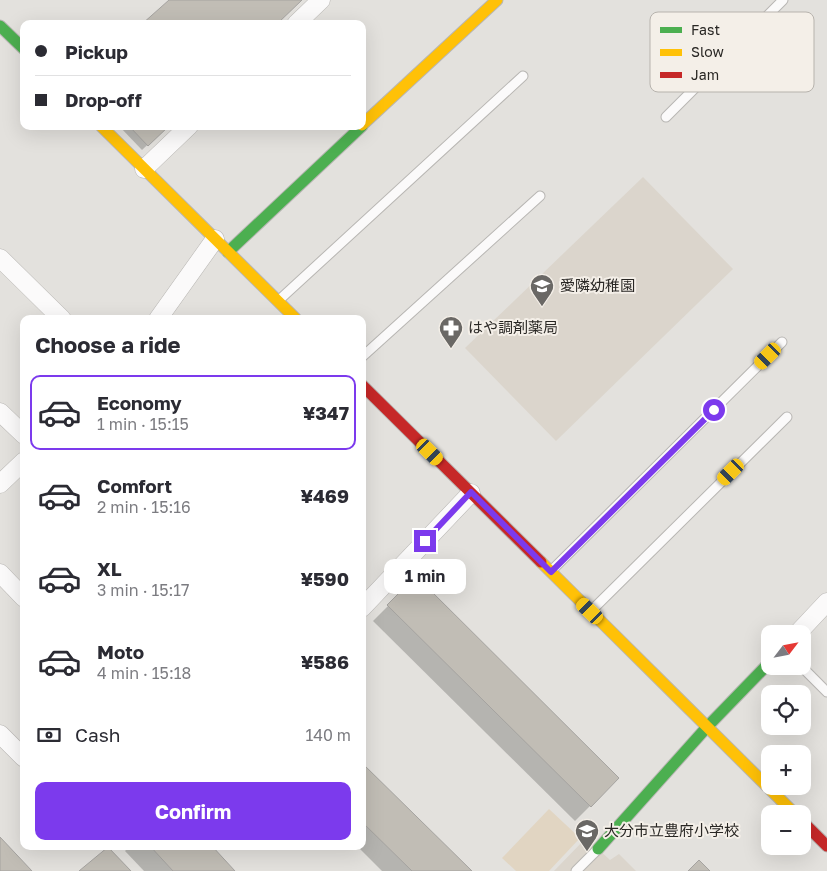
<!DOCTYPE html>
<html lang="en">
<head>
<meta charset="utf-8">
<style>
	body { margin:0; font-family:"Golos Text","Noto Sans JP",sans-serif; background:#f2f2f3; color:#2b2b33; height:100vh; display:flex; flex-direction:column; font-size:19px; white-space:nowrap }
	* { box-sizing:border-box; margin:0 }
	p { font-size:16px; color:#7c7c81 }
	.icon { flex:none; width:28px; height:28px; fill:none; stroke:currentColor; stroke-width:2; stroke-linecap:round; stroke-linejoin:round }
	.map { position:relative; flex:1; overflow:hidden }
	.details { position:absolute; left:20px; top:315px; width:346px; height:535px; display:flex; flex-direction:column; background:#fff; border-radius:10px; box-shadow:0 5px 20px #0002 }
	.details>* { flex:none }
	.hud { position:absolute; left:20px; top:20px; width:346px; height:110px; border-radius:10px; box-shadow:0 5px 20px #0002; display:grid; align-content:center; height:110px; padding:0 15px; background:#fff }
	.needle { width:32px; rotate:58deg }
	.tools { position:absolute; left:761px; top:625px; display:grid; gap:10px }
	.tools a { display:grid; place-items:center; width:50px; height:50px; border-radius:10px; background:#fff; box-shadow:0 5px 20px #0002; font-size:25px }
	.end { position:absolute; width:22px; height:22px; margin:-11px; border:6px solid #7c3aed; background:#fff; box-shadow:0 0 0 2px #fff }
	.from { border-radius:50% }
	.bubble { position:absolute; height:35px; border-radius:10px; background:#fff; box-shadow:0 5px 20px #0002; font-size:16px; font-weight:700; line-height:35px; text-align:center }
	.car { position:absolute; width:15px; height:30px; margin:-15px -8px; border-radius:6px; box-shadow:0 0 4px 1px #0007; background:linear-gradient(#f5c518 24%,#345 0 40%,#f5c518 0 76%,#345 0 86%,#f5c518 0) }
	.hud b { display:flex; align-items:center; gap:18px; height:48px; font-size:19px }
	.hud b+b { border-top:1px solid #e1e1e2 }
	.hud i { width:12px; height:12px; background:#2b2b33 }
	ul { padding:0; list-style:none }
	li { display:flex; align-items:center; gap:15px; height:75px; margin:0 10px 8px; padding:0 5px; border:2px solid transparent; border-radius:10px }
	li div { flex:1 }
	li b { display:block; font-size:19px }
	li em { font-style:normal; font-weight:700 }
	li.on { border-color:#7c3aed }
	li>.icon { width:45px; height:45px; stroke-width:1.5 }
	h2 { padding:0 15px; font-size:22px; line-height:60px }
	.pay { display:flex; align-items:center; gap:12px; height:55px; padding:0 15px; font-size:19px }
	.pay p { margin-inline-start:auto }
	.button { display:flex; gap:10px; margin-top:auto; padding:10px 15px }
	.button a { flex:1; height:58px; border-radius:10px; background:#7c3aed; color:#fff; font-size:20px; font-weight:700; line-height:58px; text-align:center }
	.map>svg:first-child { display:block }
	.built { fill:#dbd5cc }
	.green { fill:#e1d5c2 }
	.shadow { fill:#0003 }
	.building { fill:#c1bdb5; stroke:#a5a3a0 }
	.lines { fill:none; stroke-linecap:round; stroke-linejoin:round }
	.lane-casing { stroke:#b8b6b3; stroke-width:11 }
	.street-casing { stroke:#b8b6b3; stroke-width:19 }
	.fast-casing { stroke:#b8b6b3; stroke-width:13 }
	.slow-casing { stroke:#b8b6b3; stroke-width:13 }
	.jam-casing { stroke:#b8b6b3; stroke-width:13 }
	.lane { stroke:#fbfafa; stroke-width:9 }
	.street { stroke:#fbfafa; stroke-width:18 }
	.fast { stroke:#4caf50; stroke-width:11 }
	.slow { stroke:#ffc107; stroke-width:11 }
	.jam { stroke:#c62828; stroke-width:11 }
	.route { stroke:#7c3aed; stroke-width:6 }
	.labels { text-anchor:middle; stroke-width:4; stroke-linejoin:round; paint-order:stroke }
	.poi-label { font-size:15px; fill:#292724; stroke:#f4efe8; text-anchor:start }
	.key { fill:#f4efe8; stroke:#b7b3ad; stroke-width:1 }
	.key-label { font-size:14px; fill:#292724 }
</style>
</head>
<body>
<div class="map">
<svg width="827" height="871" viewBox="0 0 827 871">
	<rect width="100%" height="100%" fill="#e3e1dd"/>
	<g class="built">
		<polygon points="643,177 733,269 556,441 465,348"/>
		<polygon points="586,838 610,860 619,854 636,871 554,871"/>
	</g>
	<polygon class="green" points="549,809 580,838 549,871 516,871 502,858"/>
	<g class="shadow">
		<polygon points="119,126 167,126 142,150"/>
		<polygon points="416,578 618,778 575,821 373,621"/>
		<polygon points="362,765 470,871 382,871 357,846 362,846"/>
		<polygon points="130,846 210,846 234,871 144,871 125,851"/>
	</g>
	<g class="building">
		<polygon points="169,0 302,0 277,24 142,24"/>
		<polygon points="129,126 169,126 148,146"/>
		<polygon points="416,576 619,778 591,807 387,605"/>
		<polygon points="362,763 472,871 412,871 362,822"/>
		<polygon points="0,837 32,871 0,871"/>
		<polygon points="150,846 212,846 235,871 173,871"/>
		<polygon points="108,847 131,871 79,871"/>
		<polygon points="699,860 710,871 688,871"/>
	</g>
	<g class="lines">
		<g class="lane-casing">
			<g id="lane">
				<polyline points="666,117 783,0"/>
				<polyline points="278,301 523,76"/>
				<polyline points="362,357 540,196"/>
				<polyline points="551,571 782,342"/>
				<polyline points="591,611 787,417"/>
				<polyline points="801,666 827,692"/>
				<polyline points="576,871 598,849"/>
			</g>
		</g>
		<g class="street-casing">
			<g id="street">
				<polyline points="296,24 321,0"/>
				<polyline points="144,169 189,126"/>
				<polyline points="0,258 62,319"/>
				<polyline points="158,319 215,239"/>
				<polyline points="0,412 24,435"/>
				<polyline points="0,484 24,461"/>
				<polyline points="0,573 24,598"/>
				<polyline points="362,608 471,493"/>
				<polyline points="797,634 827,602"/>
				<polyline points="0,734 24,758"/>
			</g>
		</g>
		<g class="fast-casing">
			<g id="fast">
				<polyline points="0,26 24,49"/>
				<polyline points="228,252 362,126"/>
				<polyline points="598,849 707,727 770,662"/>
			</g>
		</g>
		<g class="slow-casing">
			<g id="slow">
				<polyline points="362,125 497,0"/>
				<polyline points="101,126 296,319"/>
				<polyline points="541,562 795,814"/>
			</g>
		</g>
		<g class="jam-casing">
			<g id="jam">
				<polyline points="362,385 541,562"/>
				<polyline points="802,821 827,846"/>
			</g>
		</g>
		<use href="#lane" class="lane"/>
		<use href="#street" class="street"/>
		<use href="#fast" class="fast"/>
		<use href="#slow" class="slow"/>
		<use href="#jam" class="jam"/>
	</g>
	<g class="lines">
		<polyline class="route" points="425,541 471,492 551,572 714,410"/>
	</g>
	<defs>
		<g id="school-pin" transform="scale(1.25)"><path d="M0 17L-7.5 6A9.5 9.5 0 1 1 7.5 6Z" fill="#6a6865" stroke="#f4efe8"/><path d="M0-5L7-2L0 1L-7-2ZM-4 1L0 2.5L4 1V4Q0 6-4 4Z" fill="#fff"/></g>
		<g id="pharmacy-pin" transform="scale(1.25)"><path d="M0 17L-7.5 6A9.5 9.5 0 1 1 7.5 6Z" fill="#6a6865" stroke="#f4efe8"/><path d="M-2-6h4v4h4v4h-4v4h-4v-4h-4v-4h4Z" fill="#fff"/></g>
	</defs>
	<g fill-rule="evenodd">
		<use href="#school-pin" x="542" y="286"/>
		<use href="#pharmacy-pin" x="451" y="328"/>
		<use href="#school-pin" x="587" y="831"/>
	</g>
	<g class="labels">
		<g class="poi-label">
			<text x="560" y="291">愛隣幼稚園</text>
			<text x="468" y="333">はや調剤薬局</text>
			<text x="604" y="836">大分市立豊府小学校</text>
		</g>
	</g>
	<rect x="650" y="12" width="164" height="80" rx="8" class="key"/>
	<rect x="660" y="27" width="22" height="6" fill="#4caf50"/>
	<rect x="660" y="49" width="22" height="7" fill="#ffc107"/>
	<rect x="660" y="72" width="22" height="6" fill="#c62828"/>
	<g class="key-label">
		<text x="691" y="35">Fast</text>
		<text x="691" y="57">Slow</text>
		<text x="691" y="80">Jam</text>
	</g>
</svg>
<div class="tools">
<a><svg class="needle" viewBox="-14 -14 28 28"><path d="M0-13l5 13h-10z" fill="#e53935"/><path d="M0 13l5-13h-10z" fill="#7c7c81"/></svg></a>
<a><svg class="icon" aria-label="locate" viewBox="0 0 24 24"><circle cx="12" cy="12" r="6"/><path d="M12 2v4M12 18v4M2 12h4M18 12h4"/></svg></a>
<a>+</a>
<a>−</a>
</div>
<i class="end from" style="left:714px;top:410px"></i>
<i class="end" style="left:425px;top:541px"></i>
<div class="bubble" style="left:384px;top:559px;width:82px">1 min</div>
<i class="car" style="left:768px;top:356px;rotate:225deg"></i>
<i class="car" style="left:430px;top:452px;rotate:135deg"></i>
<i class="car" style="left:731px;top:472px;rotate:225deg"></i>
<i class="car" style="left:590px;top:611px;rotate:314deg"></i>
<div class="hud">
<b><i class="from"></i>Pickup</b>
<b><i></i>Drop-off</b>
</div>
<section class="details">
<h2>Choose a ride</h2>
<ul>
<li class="on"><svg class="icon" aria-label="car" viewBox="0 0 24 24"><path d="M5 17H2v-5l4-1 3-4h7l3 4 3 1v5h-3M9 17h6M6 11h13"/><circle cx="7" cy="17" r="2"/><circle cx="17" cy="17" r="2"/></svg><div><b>Economy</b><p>1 min · 15:15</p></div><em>¥347</em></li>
<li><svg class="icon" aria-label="car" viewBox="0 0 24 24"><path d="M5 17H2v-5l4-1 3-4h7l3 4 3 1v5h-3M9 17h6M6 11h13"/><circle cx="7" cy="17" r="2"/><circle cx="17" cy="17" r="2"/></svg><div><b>Comfort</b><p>2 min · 15:16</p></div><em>¥469</em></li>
<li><svg class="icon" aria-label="car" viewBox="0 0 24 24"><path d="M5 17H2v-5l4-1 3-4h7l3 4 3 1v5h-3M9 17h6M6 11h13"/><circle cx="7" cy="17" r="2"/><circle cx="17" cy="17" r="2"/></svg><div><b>XL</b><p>3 min · 15:17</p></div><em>¥590</em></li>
<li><svg class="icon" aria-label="car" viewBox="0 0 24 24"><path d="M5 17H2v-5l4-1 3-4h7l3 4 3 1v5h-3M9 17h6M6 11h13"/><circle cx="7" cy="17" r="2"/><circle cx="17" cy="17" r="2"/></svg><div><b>Moto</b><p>4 min · 15:18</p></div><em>¥586</em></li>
</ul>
<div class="pay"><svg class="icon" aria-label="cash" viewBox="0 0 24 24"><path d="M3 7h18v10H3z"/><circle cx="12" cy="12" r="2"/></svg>Cash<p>140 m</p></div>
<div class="button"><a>Confirm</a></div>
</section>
</div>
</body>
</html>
